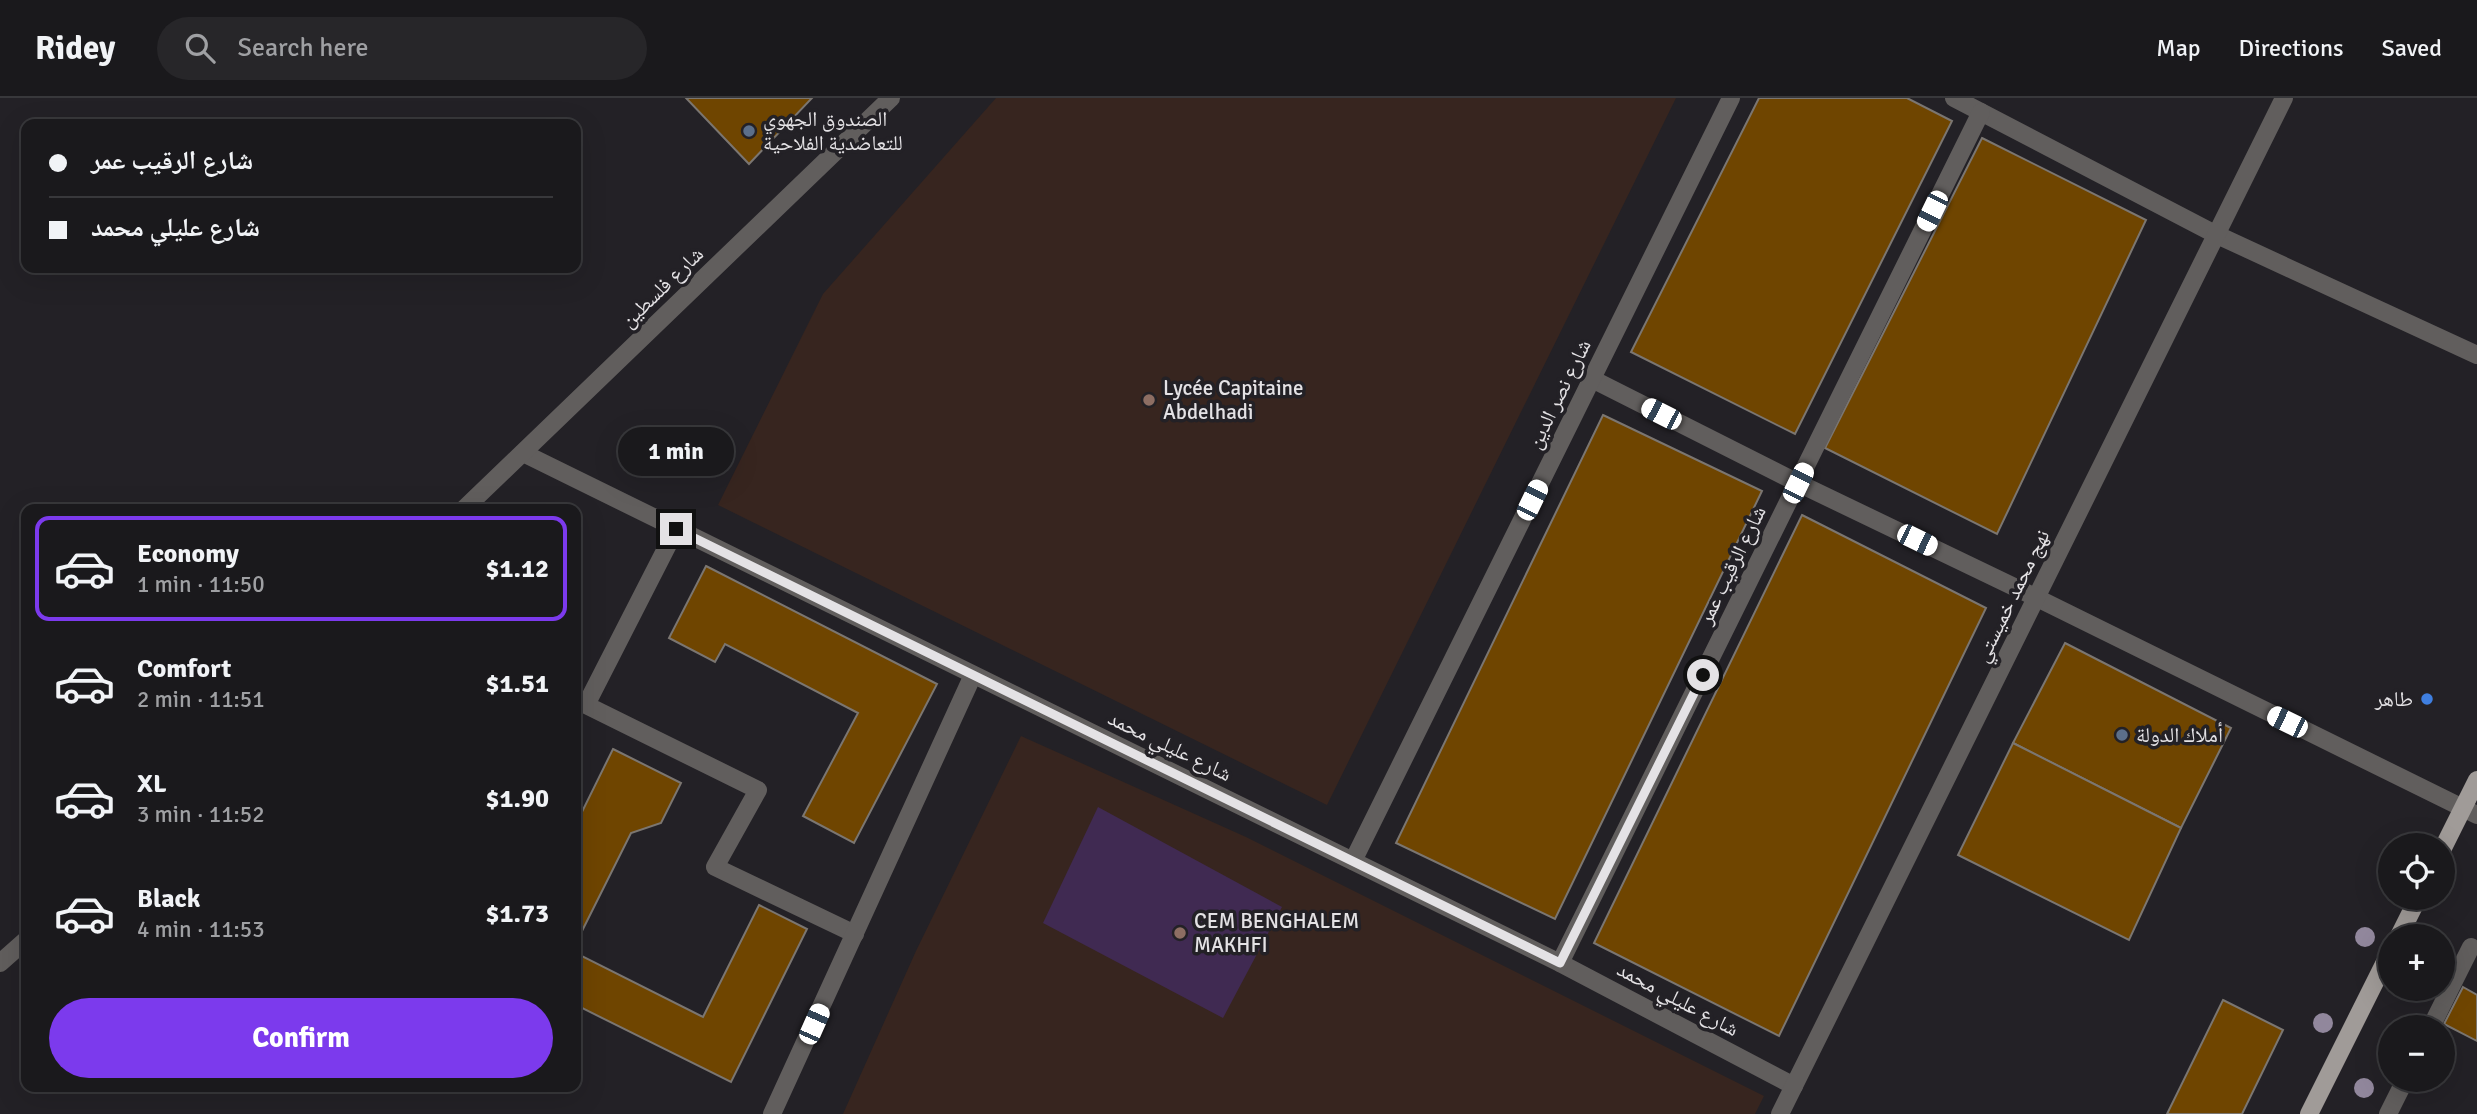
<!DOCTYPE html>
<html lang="en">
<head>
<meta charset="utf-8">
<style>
	body { margin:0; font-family:Signika,"Noto Naskh Arabic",sans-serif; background:#272629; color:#f1f3f6; height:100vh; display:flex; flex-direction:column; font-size:26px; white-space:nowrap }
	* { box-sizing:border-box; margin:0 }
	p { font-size:23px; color:#9fa0a3 }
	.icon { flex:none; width:38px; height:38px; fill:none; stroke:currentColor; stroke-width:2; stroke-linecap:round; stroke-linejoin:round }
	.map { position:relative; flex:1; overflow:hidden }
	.details { position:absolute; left:21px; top:406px; width:560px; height:588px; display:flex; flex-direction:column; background:#1a191c; border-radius:14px; box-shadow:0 7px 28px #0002,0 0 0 2px #38383b }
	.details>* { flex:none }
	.guide { position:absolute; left:21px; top:21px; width:560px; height:154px; border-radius:14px; box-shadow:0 7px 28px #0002,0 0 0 2px #38383b; display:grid; align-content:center; height:154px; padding:0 28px; background:#1a191c }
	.tools { position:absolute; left:2378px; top:735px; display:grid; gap:14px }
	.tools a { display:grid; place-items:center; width:77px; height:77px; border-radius:50%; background:#1a191c; box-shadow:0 7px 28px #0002,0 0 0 2px #38383b; font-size:35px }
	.end { position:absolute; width:32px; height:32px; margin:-16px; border:9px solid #e4e2e5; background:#111; box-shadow:0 0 0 4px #111 }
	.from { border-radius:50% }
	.bubble { position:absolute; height:49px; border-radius:24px; background:#1a191c; box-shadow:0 7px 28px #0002,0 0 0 2px #38383b; font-size:23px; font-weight:700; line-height:49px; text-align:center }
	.car { position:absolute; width:21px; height:42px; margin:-21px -10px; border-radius:9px; box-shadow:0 0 5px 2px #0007; background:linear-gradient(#fff 24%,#345 0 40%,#fff 0 76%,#345 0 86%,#fff 0) }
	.guide b { display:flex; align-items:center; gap:24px; height:66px; font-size:26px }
	.guide b+b { border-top:2px solid #38383b }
	.guide i { width:18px; height:18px; background:#f1f3f6 }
	ul { padding:12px 0 0; list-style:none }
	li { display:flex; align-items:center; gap:21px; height:105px; margin:0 14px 10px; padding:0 14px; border:4px solid transparent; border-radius:14px }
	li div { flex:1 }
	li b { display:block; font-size:26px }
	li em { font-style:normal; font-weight:700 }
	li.current { border-color:#7c3aed }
	li>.icon { width:63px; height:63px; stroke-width:1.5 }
	.cta { display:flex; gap:14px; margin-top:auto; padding:14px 28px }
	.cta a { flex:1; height:80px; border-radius:42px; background:#7c3aed; color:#fff; font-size:28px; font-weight:700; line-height:80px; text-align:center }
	header { display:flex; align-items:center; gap:42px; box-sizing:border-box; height:98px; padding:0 35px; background:#1a191c; border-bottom:2px solid #38383b }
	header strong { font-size:33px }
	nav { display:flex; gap:38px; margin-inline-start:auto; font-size:24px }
	.search { width:490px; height:63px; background:#272629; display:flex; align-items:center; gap:18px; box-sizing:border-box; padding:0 24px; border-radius:38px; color:#9fa0a3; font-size:26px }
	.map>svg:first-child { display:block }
	.education { fill:#37251f }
	.green { fill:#402a52 }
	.building { fill:#6f4500; stroke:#7b7671; stroke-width:2 }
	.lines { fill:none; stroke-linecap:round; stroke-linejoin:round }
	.minor { stroke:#615e5d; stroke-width:18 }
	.major { stroke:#a09b98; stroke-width:18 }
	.tree { fill:#91879c }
	.route { stroke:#e4e2e5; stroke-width:9 }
	.service-dot { fill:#5c6f8a; stroke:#232126; stroke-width:2.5 }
	.education-dot { fill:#8d6e63; stroke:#232126; stroke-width:2.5 }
	.shop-dot { fill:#3f7fe0; stroke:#232126; stroke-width:2.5 }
	.labels { text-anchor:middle; stroke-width:7; stroke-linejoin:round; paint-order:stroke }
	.poi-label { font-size:21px; fill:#e4e2e5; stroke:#232126; text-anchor:start }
	.street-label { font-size:21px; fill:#e4e2e5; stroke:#232126 }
</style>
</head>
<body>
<header>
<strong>Ridey</strong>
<div class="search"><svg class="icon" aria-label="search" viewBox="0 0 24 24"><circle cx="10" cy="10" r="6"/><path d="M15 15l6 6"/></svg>Search here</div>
<nav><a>Map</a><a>Directions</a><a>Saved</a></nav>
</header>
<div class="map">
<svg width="2477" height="1016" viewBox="0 0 2477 1016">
	<rect width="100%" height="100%" fill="#232126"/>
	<g class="education">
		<polygon points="996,0 1676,0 1327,707 718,407 823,196"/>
		<polygon points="1021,638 1246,739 1764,998 1755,1016 843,1016 916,853"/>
	</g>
	<polygon class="green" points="1098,709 1282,809 1223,920 1043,825"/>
	<g class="building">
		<polygon points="686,0 812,0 749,66"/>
		<polygon points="1759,0 1907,0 1952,23 1795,336 1631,254"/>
		<polygon points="1982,40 2146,122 1997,436 1825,350"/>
		<polygon points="1603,317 1762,393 1555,821 1396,745"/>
		<polygon points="1802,417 1986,510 1779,938 1594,845"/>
		<polygon points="706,468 937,586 854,745 803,718 858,615 725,546 715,564 669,540"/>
		<polygon points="2065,545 2231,630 2181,730 2013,645"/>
		<polygon points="2013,645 2181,730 2129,842 1958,757"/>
		<polygon points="613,651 681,685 661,725 631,735 576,845 576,726"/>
		<polygon points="759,807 807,831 731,984 576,907 576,855 703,919"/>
		<polygon points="2463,889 2477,897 2477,943 2444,926"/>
		<polygon points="2223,902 2283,932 2242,1016 2167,1016"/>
	</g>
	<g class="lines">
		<g class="minor">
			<polyline points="1954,0 2215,136 2477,257"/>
			<polyline points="1592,281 1798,385 2037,500 2477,717"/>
			<polyline points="523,355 1560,865 1794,988"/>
			<polyline points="464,411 891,0"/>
			<polyline points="676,431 586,607 758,692 715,769 855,836"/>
			<polyline points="1353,763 1731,0"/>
			<polyline points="0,865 26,842"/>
			<polyline points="1560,865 1981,14"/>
			<polyline points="2431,929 2471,849"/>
			<polyline points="772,1016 973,577"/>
			<polyline points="1780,1016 2284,0"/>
			<polyline points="2388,1016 2405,982"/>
		</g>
		<g class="major">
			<polyline points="2443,750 2477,682"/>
			<polyline points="2399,838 2418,800"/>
			<polyline points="2309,1016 2390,854"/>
		</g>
	</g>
	<g class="tree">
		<circle cx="2365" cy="839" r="10"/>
		<circle cx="2323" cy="925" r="10"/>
		<circle cx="2364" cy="990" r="10"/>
	</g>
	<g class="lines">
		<polyline class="route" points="676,431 1560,865 1703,577"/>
	</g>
	<g class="service-dot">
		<circle cx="749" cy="33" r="7"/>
		<circle cx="2122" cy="637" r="7"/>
	</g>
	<g class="education-dot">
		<circle cx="1149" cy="302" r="7"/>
		<circle cx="1180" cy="835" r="7"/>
	</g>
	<circle class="shop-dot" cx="2427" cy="601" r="7"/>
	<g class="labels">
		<g class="poi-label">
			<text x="763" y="28">الصندوق الجهوي<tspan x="763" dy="24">للتعاضدية الفلاحية</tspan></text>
			<text x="1163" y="297">Lycée Capitaine<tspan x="1163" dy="24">Abdelhadi</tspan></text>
			<text x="2413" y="608" text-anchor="end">طاهر</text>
			<text x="2136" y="644">أملاك الدولة</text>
			<text x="1194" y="830">CEM BENGHALEM<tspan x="1194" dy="24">MAKHFI</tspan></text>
		</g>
		<g class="street-label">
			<text transform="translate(662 189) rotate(-44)" y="7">شارع فلسطين</text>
			<text transform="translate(1559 296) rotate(-64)" y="7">شارع نصر الدين</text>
			<text transform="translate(1732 467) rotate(-64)" y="7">شارع الرقيب عمر</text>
			<text transform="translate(2012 498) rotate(-64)" y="7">نهج محمد خميستي</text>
			<text transform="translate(1170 648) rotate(26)" y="7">شارع عليلي محمد</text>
			<text transform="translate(1678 901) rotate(28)" y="7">شارع عليلي محمد</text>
		</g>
	</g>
</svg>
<div class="tools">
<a><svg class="icon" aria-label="locate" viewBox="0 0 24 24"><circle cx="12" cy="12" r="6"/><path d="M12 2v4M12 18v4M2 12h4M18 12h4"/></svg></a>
<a>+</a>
<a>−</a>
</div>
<i class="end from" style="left:1703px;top:577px"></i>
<i class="end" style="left:676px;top:431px"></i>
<div class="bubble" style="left:618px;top:329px;width:116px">1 min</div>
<i class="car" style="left:1932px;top:113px;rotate:206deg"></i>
<i class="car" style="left:1661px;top:316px;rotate:297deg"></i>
<i class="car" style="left:1798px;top:385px;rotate:26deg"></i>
<i class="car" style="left:1532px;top:402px;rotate:26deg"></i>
<i class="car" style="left:1917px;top:442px;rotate:116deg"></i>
<i class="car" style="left:2287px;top:624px;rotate:296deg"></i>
<i class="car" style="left:814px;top:926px;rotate:24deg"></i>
<div class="guide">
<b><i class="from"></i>شارع الرقيب عمر</b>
<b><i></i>شارع عليلي محمد</b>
</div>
<section class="details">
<ul>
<li class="current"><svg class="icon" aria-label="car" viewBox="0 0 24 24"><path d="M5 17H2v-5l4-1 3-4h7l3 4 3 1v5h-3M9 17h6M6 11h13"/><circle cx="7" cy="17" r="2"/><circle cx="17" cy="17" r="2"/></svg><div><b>Economy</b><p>1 min · 11:50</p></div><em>$1.12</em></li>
<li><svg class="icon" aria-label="car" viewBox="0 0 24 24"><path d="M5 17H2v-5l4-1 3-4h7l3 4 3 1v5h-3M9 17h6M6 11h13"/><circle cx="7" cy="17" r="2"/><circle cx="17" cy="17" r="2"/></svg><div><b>Comfort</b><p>2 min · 11:51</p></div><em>$1.51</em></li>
<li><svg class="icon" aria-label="car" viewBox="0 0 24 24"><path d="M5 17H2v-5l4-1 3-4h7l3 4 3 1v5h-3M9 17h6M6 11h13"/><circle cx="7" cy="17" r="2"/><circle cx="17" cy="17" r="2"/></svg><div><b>XL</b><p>3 min · 11:52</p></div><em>$1.90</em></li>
<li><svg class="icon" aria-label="car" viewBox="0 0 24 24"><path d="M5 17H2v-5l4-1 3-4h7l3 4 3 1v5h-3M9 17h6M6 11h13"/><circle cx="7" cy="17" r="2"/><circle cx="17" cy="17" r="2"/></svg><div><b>Black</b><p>4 min · 11:53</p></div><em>$1.73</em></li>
</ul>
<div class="cta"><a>Confirm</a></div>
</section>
</div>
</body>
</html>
